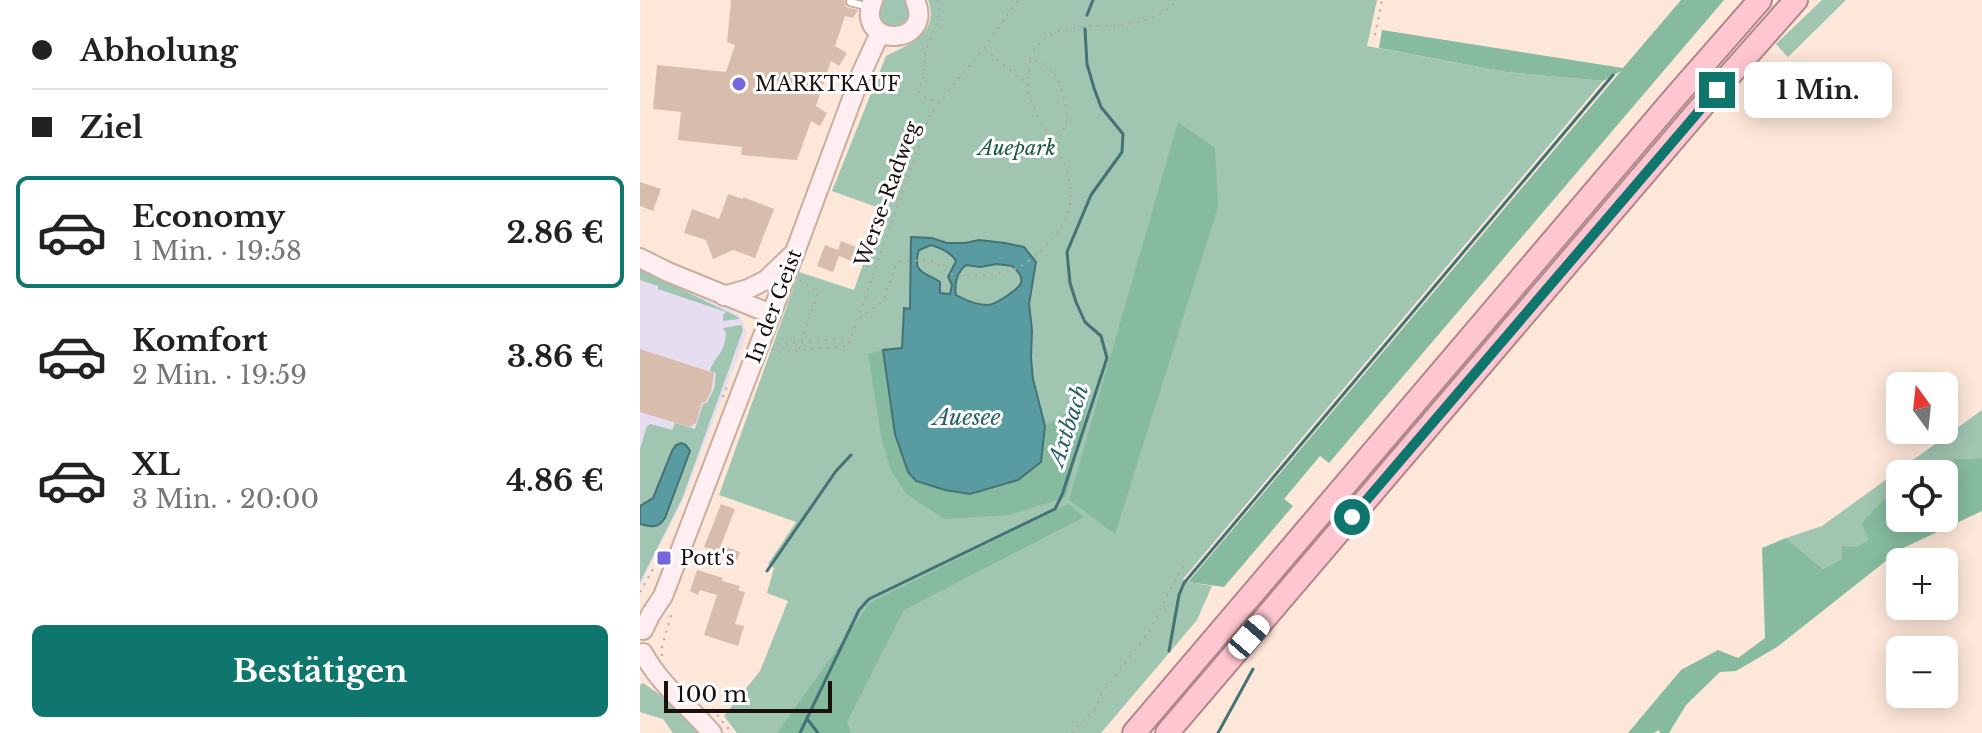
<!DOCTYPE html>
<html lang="de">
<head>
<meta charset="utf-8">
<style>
	body { margin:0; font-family:"Libre Baskerville",serif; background:#f6f6f6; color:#222; height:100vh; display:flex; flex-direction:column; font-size:30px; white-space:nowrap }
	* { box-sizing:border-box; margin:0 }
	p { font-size:26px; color:#767676 }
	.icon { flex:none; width:44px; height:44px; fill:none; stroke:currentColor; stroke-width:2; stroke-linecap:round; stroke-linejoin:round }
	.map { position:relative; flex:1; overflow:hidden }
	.panel { display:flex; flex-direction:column; background:#fff; width:640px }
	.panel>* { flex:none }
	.banner { display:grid; align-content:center; height:176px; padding:0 32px; background:#fff }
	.needle { width:52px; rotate:345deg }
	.tools { position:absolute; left:1246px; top:372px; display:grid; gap:16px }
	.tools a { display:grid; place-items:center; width:72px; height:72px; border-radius:12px; background:#fff; box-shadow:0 4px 20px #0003; font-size:40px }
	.scale { position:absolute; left:24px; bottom:20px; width:168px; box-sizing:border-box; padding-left:8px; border:4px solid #1a110c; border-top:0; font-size:22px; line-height:28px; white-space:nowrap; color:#1a110c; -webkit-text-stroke:6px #fff; paint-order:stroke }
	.end { position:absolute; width:36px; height:36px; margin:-18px; border:10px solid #0f766e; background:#fff; box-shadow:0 0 0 4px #fff }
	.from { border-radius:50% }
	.bubble { position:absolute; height:56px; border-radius:12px; background:#fff; box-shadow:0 4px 20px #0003; font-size:26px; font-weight:700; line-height:56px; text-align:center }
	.car { position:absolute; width:24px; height:48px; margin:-24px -12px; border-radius:10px; box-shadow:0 0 6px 2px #0007; background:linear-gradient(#fff 24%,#345 0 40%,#fff 0 76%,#345 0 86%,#fff 0) }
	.banner b { display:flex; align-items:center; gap:28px; height:76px; font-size:30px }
	.banner b+b { border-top:2px solid #e0e0e0 }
	.banner i { width:20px; height:20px; background:#222 }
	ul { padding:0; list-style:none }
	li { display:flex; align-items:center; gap:24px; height:112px; margin:0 16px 12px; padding:0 16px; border:4px solid transparent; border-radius:12px }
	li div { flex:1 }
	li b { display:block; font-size:30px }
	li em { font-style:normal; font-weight:700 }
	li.current { border-color:#0f766e }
	li>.icon { width:72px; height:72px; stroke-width:1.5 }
	.action { display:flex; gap:16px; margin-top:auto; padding:16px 32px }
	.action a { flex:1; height:92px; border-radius:12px; background:#0f766e; color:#fff; font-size:32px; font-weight:700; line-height:92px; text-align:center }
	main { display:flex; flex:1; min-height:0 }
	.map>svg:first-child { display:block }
	.industrial { fill:#e7ddf1 }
	.green { fill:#a0c5b1 }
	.forest { fill:#86bb9f }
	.water { fill:#589ca2; stroke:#457275; stroke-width:2; fill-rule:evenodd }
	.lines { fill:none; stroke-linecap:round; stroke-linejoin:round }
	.stream { stroke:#457275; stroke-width:3 }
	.building { fill:#d8bdad }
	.lane-casing { stroke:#c8ae9e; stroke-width:10 }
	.secondary-casing { stroke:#c8ae9e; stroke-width:22 }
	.highway-casing { stroke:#ae878b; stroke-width:26 }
	.path { stroke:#b8a69a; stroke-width:2; stroke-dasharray:2 6; stroke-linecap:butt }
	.lane { stroke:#fff; stroke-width:6 }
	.secondary { stroke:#feeef1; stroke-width:18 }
	.highway { stroke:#fdc6d0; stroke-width:22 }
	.route { stroke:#0f766e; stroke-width:10 }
	.poi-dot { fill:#7764df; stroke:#fff; stroke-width:3 }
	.labels { text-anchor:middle; stroke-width:6; stroke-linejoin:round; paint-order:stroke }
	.poi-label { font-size:20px; fill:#1a110c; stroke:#fff; text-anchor:start }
	.park-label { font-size:20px; font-style:italic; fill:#195a3f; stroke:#fff }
	.street-label { font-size:20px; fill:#1a110c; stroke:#fff }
	.water-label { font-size:22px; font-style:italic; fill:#286167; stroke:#fff }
</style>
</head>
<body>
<main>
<section class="panel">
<div class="banner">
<b><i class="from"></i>Abholung</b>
<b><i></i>Ziel</b>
</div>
<ul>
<li class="current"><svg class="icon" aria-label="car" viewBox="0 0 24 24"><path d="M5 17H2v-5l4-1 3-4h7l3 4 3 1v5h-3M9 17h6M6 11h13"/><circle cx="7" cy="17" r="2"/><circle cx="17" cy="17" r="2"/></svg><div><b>Economy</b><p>1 Min. · 19:58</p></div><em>2.86 €</em></li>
<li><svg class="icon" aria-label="car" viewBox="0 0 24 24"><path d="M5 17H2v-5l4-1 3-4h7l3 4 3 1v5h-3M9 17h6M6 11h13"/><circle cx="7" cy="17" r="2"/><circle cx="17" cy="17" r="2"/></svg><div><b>Komfort</b><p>2 Min. · 19:59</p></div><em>3.86 €</em></li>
<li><svg class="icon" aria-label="car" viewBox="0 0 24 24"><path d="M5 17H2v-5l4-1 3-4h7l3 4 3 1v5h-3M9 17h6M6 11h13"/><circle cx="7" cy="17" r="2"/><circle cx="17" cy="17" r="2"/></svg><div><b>XL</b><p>3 Min. · 20:00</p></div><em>4.86 €</em></li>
</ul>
<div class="action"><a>Bestätigen</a></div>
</section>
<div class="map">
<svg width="1342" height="733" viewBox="0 0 1342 733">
	<rect width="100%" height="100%" fill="#fde7d9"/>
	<polygon class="industrial" points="0,263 99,315 107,332 43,500 0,586"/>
	<g class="green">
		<path d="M242 0H266L270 14C262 30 240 32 239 15 238 10 241 5 242 0Z"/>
		<path d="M288 0H737L727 46 866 72 963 81 543 579 548 582 572 586 557 620 461 733H97L84 716 120 671 148 601 127 593 134 568 128 564 156 522 79 495 159 272 214 290 242 209 192 191 246 56C270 44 300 33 288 0Z"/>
		<polygon points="1182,0 1206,0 1148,57 1136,44"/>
		<polygon points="0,269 98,317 99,319 83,321 83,315 86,312 18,289 18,286 0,280"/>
		<path d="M101 325 103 330 42 499 0 582V524L13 527 21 524 50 451H32L13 498 0 506V449L7 426 11 424 32 430 35 423 55 429 63 404 67 403 74 389 76 373 70 371C76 353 84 356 86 333L83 328Z"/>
		<polygon points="1342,410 1342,458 1314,459 1273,469 1268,474 1260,474 1260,482 1221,523 1230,540 1202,559 1183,569 1146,538 1182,526"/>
		<polygon points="3,683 26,699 61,733 33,733 23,719 0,712 0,685"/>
	</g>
	<g class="forest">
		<polygon points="1041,0 1084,0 689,463 680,456 644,499 653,506 584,587 548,582 981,71 963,81 866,72 739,48 742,30 983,68"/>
		<polygon points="538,122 575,148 578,207 475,534 429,500"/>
		<polygon points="243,350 255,434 361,486 378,480 401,462 405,426 449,399 426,497 369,515 305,519 266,494 251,470 242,441 228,354"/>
		<polygon points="1342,458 1342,511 1261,549 1137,647 1096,671 1080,672 1046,705 1029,733 1020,733 1019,730 1013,733 988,733 1041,670 1078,650 1098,658 1125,638 1122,548 1146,538 1183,569 1202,559 1202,546 1217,547 1229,540 1221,523 1260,482 1260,518 1304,518 1304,474 1268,474 1273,469 1314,459"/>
		<polygon points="428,504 444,517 264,610 207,722 211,733 137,733 230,603"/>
	</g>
	<g class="water">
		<path d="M271 237 292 238 307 243H325L339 240 365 243 384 247 396 262 389 304 392 330 391 358 393 379 405 426 401 462 378 480 330 494 305 490 276 481 268 472 255 434 243 350 262 348 264 308 270 309ZM291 245C301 248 311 252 316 261L308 277 312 285 310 294 300 293V282C286 272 271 274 279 250ZM357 264 372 266C377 270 383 276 381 283 379 289 355 305 348 305 338 305 325 300 316 295 314 284 317 272 326 265L340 267Z"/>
		<path d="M41 443 46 445 50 451 25 518C18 529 11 527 0 524V506L13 498 32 451 36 445Z"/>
	</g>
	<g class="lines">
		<g class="stream">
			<polyline points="447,15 453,0"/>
			<polyline points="127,571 196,471 211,455"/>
			<polyline points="529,651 539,595 544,583 973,75"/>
			<polyline points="168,720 178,733"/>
			<polyline points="160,733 219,610 229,599 415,509 422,495 467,358 461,336 445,322 436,302 430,283 427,252 451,195 482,152 483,134 461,107 454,88 447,64 445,29"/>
			<polyline points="578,733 613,669"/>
		</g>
	</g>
	<g class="building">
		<polygon points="91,0 204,0 206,7 218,10 213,18 205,16 195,46 207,53 199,66 191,61 176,106 187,113 180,126 171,121 157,160 101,155 102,147 38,140 41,112 13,109 17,65 86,72 95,45 87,42"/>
		<polygon points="0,182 21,189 13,211 0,206"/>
		<polygon points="88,194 103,199 103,197 134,209 115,258 93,250 73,259 66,240 44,233 52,209 79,219"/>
		<polygon points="201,241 219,248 214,262 199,256 193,272 177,266 185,245 198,250"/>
		<polygon points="0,349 74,373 71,392 65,403 62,402 56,423 49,427 0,412"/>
		<polygon points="81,504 95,509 81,545 100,552 97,560 64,547"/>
		<polygon points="57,570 83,578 82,581 100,586 98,590 105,592 95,624 104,626 98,646 64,635 77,595 60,590 58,595 50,591"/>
	</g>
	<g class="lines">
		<g class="lane-casing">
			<polyline id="lane" points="210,2 229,7"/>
		</g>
		<g class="secondary-casing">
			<g id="secondary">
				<path d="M233 0C213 49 296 47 275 0"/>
				<polyline points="0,258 28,272 131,314"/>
				<polyline points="84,296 108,289 126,280 151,256"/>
				<polyline points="3,630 11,614 23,596 155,252 222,72 240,33"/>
				<path d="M3 653C21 686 48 705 72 733"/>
			</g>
		</g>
		<g class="highway-casing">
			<g id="highway">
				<polyline points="494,733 1036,96 1120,0"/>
				<polyline points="527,733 1057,112 1156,0"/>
			</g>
		</g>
		<g class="path">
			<polyline points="296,0 299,8 297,24 285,52 284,76 278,90 281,96 298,102"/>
			<polyline points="735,35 742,0"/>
			<polyline points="345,49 380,79 387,81"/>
			<path d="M390 59C414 0 494 50 537 0"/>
			<path d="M220 318 243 301 257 262C267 261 283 259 294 262 299 264 303 271 309 273 325 278 353 275 370 271 384 267 400 252 410 242 448 201 427 166 403 125 397 115 390 102 388 91 387 81 390 70 390 60 398 61 407 65 413 72 419 79 427 106 427 115 426 127 421 136 415 146"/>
			<polyline points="137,344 210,338"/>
			<polyline points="132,349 139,352 208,346 291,112 344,48 378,0"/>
			<polyline points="159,349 178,292 160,280"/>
			<polyline points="83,397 88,384"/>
			<polyline points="0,592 25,548"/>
			<polyline points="22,656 22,647 32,612"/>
			<polyline points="49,687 61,696 92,733"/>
			<polyline points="432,733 455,708 462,693 509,632 533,584 547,560"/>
		</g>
		<use href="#lane" class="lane"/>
		<use href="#secondary" class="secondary"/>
		<use href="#highway" class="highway"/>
	</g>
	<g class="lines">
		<polyline class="route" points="712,517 1077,90"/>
	</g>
	<g class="poi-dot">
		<circle cx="99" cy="84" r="8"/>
		<rect x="16" y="550" width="16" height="16" rx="4"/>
	</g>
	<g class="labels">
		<g class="poi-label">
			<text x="115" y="91">MARKTKAUF</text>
			<text x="40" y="565">Pott's</text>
		</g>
		<g class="park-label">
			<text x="377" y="155">Auepark</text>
		</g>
		<g class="street-label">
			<text transform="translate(247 194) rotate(-70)" y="7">Werse-Radweg</text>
			<text transform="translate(134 306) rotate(-69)" y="7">In der Geist</text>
		</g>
		<g class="water-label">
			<text x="327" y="425">Auesee</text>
			<text transform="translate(428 425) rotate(-72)" y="8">Axtbach</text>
		</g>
	</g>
</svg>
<div class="tools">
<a><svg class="needle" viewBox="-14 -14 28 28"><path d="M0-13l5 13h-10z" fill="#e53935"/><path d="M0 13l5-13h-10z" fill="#767676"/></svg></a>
<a><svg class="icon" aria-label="locate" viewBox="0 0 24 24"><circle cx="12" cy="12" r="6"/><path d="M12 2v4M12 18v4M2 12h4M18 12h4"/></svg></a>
<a>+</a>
<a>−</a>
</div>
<div class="scale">100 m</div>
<i class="end from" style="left:712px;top:517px"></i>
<i class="end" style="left:1077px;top:90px"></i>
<div class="bubble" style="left:1104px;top:62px;width:148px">1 Min.</div>
<i class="car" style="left:609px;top:637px;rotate:41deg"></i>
</div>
</main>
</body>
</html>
